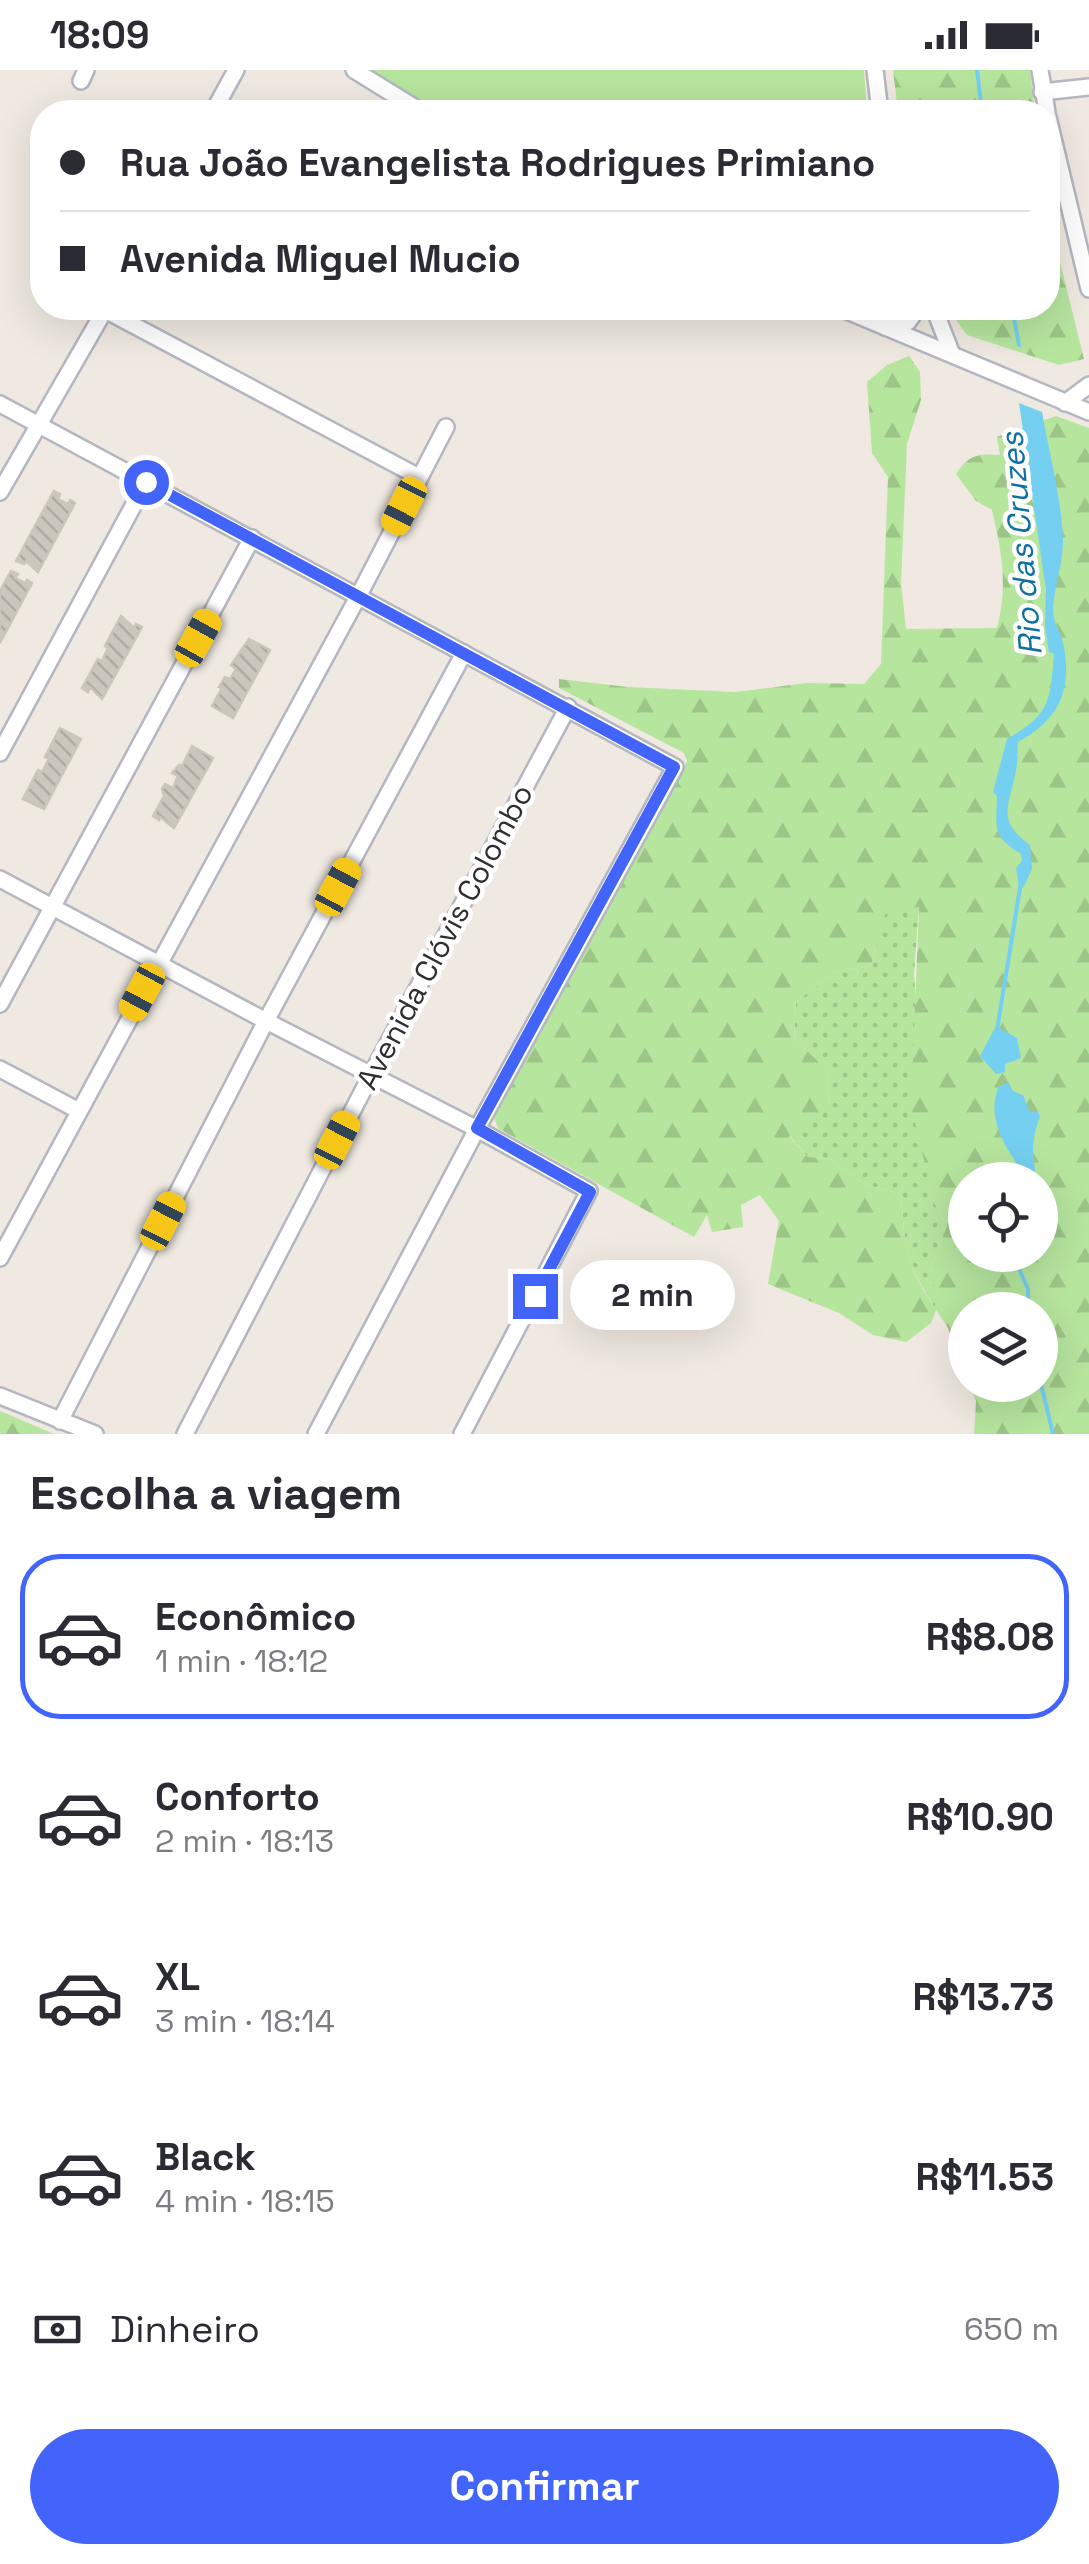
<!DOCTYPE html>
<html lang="pt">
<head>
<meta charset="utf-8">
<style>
	body { margin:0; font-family:"Space Grotesk",sans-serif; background:#f2f2f3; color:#2b2b33; height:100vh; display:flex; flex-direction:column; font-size:38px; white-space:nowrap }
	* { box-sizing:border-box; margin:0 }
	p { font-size:32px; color:#7c7c81 }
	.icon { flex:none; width:55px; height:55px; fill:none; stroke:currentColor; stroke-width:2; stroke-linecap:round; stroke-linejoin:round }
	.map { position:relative; height:1364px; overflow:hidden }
	.panel { display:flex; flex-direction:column; background:#fff; flex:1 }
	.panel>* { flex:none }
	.top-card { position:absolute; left:30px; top:30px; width:1030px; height:220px; border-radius:40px; box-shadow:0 10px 40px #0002; display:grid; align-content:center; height:220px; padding:0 30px; background:#fff }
	.tools { position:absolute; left:948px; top:1092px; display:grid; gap:20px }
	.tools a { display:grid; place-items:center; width:110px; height:110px; border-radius:50%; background:#fff; box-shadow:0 10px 40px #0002; font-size:50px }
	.end { position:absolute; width:45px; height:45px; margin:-22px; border:12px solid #4264fb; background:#fff; box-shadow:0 0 0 5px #fff }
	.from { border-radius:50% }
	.bubble { position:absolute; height:70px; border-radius:35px; background:#fff; box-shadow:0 10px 40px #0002; font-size:32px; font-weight:800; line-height:70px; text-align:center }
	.car { position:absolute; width:30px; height:60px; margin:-30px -15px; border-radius:12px; box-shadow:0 0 8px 2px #0007; background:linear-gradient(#f5c518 24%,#345 0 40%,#f5c518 0 76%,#345 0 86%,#f5c518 0) }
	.top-card b { display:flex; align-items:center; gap:35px; height:95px; font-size:38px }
	.top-card b+b { border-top:2px solid #e1e1e2 }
	.top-card i { width:25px; height:25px; background:#2b2b33 }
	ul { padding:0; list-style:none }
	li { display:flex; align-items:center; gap:30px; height:165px; margin:0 20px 15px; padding:0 10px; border:5px solid transparent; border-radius:40px }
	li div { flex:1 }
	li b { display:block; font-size:38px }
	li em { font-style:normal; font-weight:800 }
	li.current { border-color:#4264fb }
	li>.icon { width:90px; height:90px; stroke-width:1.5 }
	h2 { padding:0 30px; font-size:45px; line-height:120px }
	.pay { display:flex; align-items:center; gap:25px; height:110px; padding:0 30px; font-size:38px }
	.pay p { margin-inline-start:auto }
	.button { display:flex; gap:20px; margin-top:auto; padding:20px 30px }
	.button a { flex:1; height:115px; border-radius:60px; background:#4264fb; color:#fff; font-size:40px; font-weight:800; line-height:115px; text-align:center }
	.status { display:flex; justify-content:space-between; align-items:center; height:70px; padding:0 50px; background:#fff; direction:ltr }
	.status svg { height:28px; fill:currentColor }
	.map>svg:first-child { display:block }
	.grass { fill:url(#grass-dots) }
	.forest { fill:url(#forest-firs); fill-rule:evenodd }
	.park { fill:#b6e59e }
	.water { fill:#75cff0 }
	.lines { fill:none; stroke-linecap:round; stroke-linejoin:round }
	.stream { stroke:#75cff0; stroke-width:4 }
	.building { fill:url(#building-back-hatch); stroke:#cbc5ba; stroke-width:2.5 }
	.minor-casing { stroke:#b4b7c1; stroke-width:20 }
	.minor { stroke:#fff; stroke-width:15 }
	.route { stroke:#4264fb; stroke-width:12 }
	.labels { text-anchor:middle; stroke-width:9; stroke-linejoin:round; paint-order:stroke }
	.street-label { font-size:30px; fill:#2e2e2e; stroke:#fff }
	.water-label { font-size:32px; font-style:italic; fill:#0d6fa3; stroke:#fff }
</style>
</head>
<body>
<div class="status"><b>18:09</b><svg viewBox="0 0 49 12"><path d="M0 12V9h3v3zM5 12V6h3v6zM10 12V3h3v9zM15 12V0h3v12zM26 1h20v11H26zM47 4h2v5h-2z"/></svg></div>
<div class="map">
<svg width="1089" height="1364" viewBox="0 0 1089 1364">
	<defs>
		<pattern id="grass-dots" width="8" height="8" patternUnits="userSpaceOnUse" patternTransform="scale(2.5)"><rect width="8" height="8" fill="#b6e59e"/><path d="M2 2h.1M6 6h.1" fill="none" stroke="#9dc588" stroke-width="1.8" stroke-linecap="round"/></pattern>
		<pattern id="forest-firs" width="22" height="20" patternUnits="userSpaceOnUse" patternTransform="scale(2.5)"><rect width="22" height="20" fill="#b6e59e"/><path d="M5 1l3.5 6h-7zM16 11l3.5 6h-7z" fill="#9dc588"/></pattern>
		<pattern id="building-back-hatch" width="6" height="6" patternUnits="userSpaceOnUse" patternTransform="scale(2.5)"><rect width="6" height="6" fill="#cbc7bf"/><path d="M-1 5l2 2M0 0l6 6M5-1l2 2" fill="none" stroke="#afaba4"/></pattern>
	</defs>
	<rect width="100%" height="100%" fill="#efe9e1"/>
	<path class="grass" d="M919 836 914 904 927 1097 934 1132 947 1156 932 1195 936 1239C905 1192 905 1179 901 1124L866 1115 829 1088 808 1087 789 1065 830 1034 827 1000 794 968 796 932 834 902 871 896 885 843Z"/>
	<g class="forest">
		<polygon points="893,0 1030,0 1035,42 898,42"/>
		<polygon points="1048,143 1084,289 1059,295 967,265 957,251 953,238 1048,238"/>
		<path d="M909 286 920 302 921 330 907 374 901 513 906 559 997 558C1008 516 1002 482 992 440L976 431 956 404C968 385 978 383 1000 385L997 367 1056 346 1089 358V1364H974L976 1331 970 1315H1040V1240H965V1302L947 1256 936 1240 931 1253 906 1272 873 1265 839 1243 768 1214 779 1151 760 1125 741 1135 743 1157 712 1162 707 1145 694 1167 510 1065 498 1058 494 1048 687 691 684 683 559 618V609L628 617 735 622 807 613 864 614 881 594 888 407 872 383 867 312 887 295ZM919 837 911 1035 934 1132 947 1156 932 1195 935 1237C906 1199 904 1170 901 1124L866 1115 829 1088 808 1087 789 1066 830 1035 827 1000 794 968 796 932 834 902 871 896 885 844ZM965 1110H1040V1185H965Z"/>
		<polygon points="0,1341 54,1364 0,1364"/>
	</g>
	<polygon class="park" points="362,0 864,0 867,42 429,42"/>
	<g class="water">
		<path d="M1019 333 1042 342C1049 382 1062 431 1063 471 1063 494 1054 517 1053 540 1053 554 1062 564 1064 577 1072 623 1057 651 1018 672 1017 683 1018 694 1015 705 1008 738 997 751 1030 775L1032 799 1023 818 1019 816 1016 798 1022 791 1021 784C992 766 996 759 997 726L993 722 1007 669C1050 644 1050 633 1054 584L1049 582 1045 557 1046 520Z"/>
		<polygon points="996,956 1017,968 1021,988 1005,994 1005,1002 996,1004 980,986"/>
		<path d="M1008 1013 1013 1021 1023 1025 1030 1042 1038 1041 1040 1047C1036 1056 1033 1070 1033 1081 1035 1106 1041 1110 1010 1110L1020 1098C1003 1074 986 1046 999 1016Z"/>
	</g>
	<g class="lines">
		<g class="stream">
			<polyline points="977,0 982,42"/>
			<polyline points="1012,238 1019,275"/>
			<polyline points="997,960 1021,812"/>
			<polyline points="1013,1185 1028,1219 1028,1240"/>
			<polyline points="1040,1310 1053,1364"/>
		</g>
	</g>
	<g class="building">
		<polygon points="54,421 60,424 58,429 68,434 70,430 75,433 38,502 26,491 24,494 16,491"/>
		<polygon points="11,501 18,504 15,508 25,513 27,510 32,513 0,573 0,521"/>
		<polygon points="121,546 134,558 136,554 142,557 102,629 90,617 88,622 82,618 98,589 102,591 108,578 105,576"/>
		<polygon points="249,569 270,580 233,648 212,636 222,618 219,617 225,607 230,609 236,599 231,595"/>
		<polygon points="60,658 81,669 44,739 23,729 38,700 42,702 49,689 45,687"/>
		<polygon points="192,676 213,688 174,758 160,747 159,750 153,746 164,726 162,719 165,714 173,718 178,706 172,703 179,695 182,696"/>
	</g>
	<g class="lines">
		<g class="minor-casing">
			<g id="minor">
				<polyline points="354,0 422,42"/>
				<polyline points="875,0 880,42"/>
				<polyline points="1040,0 1047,42"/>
				<polyline points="81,11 86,0"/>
				<polyline points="1042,22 1089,17"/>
				<polyline points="213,42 236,0"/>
				<polyline points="1048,47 1089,219"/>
				<polyline points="840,238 1089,342"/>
				<polyline points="934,238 951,282"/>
				<polyline points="105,240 419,407"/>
				<polyline points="885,257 908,252 918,238"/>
				<polyline points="1065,333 1089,315"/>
				<polyline points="0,334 675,697 477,1059 316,1364"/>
				<polyline points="0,422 106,238"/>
				<polyline points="0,683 146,412"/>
				<polyline points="0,809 266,951 477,1059 589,1121 462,1364"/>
				<polyline points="0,934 252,468"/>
				<polyline points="0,999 79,1041"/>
				<polyline points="0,1188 359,525 446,357"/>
				<polyline points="0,1326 95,1364"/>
				<polyline points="60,1351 266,951 464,583"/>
				<polyline points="185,1364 371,1005 568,637"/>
			</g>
		</g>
		<use href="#minor" class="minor"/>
	</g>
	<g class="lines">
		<polyline class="route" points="146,412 674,697 477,1058 590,1122 535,1226"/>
	</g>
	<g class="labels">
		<g class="street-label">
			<text transform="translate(445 867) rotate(-62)" y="10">Avenida Clóvis Colombo</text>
		</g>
		<g class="water-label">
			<text transform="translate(1021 474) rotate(-95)" y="11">Rio das Cruzes</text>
		</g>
	</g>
</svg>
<div class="tools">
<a><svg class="icon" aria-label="locate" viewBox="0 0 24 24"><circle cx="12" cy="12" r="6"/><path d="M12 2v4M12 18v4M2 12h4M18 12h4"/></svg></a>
<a><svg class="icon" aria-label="layers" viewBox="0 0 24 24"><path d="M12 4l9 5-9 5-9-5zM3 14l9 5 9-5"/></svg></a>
</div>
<i class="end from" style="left:146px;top:412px"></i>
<i class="end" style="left:535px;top:1226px"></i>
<div class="bubble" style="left:570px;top:1190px;width:165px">2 min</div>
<i class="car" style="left:404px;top:436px;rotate:207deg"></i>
<i class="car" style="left:198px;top:568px;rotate:29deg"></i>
<i class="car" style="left:338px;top:817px;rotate:28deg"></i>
<i class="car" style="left:142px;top:922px;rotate:208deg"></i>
<i class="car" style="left:337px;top:1070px;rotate:27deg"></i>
<i class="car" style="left:163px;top:1151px;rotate:27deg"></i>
<div class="top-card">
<b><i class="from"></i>Rua João Evangelista Rodrigues Primiano</b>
<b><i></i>Avenida Miguel Mucio</b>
</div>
</div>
<section class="panel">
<h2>Escolha a viagem</h2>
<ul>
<li class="current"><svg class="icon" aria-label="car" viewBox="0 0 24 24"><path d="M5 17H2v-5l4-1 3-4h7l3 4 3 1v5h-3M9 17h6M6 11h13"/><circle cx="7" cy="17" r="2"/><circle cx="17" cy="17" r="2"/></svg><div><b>Econômico</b><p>1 min · 18:12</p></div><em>R$8.08</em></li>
<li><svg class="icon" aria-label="car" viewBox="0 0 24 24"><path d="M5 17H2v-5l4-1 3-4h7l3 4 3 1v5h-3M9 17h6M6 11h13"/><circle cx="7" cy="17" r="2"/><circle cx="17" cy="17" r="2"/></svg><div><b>Conforto</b><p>2 min · 18:13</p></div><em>R$10.90</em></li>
<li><svg class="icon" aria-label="car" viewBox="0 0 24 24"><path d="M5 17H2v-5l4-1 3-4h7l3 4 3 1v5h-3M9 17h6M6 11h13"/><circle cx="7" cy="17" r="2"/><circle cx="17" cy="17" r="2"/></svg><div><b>XL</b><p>3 min · 18:14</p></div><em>R$13.73</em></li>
<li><svg class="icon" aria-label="car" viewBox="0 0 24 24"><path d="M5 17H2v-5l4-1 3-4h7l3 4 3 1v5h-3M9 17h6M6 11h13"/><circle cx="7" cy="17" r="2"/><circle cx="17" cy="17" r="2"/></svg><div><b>Black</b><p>4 min · 18:15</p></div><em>R$11.53</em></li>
</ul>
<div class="pay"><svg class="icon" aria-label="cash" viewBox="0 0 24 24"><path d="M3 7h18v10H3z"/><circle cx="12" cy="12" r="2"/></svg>Dinheiro<p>650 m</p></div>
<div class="button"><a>Confirmar</a></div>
</section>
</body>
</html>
